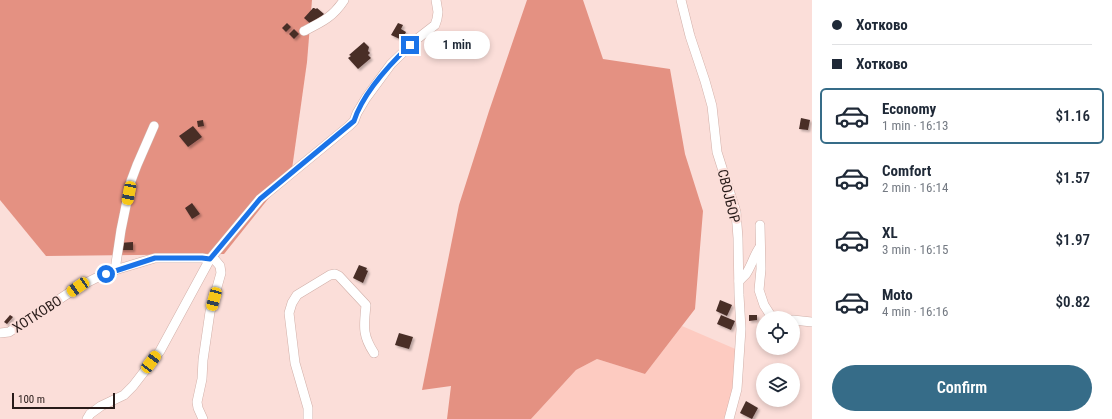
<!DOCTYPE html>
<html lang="en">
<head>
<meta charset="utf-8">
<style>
	body { margin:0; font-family:"Roboto Condensed",sans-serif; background:#f6f6f7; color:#1f2937; height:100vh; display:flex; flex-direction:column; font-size:15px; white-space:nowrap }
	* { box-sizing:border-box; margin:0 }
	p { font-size:13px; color:#747a83 }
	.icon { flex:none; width:22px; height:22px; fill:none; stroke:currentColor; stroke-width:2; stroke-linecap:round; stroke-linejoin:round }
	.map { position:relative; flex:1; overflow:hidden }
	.side { display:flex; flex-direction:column; background:#fff; width:300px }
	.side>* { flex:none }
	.hud { display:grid; align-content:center; height:88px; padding:0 20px; background:#fff }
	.fabs { position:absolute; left:756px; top:311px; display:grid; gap:8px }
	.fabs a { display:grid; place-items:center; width:44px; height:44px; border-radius:50%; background:#fff; box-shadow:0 2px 6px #0003; font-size:20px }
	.scale { position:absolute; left:12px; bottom:10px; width:103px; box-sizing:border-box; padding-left:4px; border:2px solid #281b19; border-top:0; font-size:11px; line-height:14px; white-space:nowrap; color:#281b19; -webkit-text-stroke:3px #fbded9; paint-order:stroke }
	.end { position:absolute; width:18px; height:18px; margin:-9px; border:5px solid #1a73e8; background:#fff; box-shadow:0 0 0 2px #fff }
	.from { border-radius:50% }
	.bubble { position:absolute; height:28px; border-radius:14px; background:#fff; box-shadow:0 2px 6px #0003; font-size:13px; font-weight:600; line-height:28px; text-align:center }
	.car { position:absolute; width:12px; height:24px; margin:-12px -6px; border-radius:5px; box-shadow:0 0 3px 1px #0007; background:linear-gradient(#f5c518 24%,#345 0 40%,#f5c518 0 76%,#345 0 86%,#f5c518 0) }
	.hud b { display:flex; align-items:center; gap:14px; height:38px; font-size:15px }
	.hud b+b { border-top:1px solid #e0e1e3 }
	.hud i { width:10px; height:10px; background:#1f2937 }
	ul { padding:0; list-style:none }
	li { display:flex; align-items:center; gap:12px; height:56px; margin:0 8px 6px; padding:0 12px; border:2px solid transparent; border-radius:6px }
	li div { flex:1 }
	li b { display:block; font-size:15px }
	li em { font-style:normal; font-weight:600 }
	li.active { border-color:#366c88 }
	li>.icon { width:36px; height:36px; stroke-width:1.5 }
	.cta { display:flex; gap:8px; margin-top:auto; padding:8px 20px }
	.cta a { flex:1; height:46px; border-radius:24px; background:#366c88; color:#fff; font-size:16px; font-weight:600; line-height:46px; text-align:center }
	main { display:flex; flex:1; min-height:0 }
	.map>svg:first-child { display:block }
	.green { fill:#fdcbc1 }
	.forest { fill:#e49182 }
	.building { fill:#482d28; filter:url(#shadow) }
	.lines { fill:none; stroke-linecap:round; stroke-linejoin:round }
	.minor-casing { stroke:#d1afa8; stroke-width:10 }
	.minor { stroke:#fff; stroke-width:9 }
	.route { stroke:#1a73e8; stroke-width:5 }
	.labels { text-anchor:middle; stroke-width:4; stroke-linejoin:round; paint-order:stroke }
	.street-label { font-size:14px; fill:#281b19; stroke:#fbded9 }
</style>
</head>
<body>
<main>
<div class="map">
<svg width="812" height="419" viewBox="0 0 812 419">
	<defs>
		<filter id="shadow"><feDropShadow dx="2" dy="2" stdDeviation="1" flood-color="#0004"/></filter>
	</defs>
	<rect width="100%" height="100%" fill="#fbded9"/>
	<polygon class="green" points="682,326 740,351 729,419 531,419 576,370 597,359 645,374"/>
	<g class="forest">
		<polygon points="0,0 312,0 307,62 292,169 224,254 46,256 0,200"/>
		<polygon points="527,0 583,0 603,59 670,69 685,154 703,211 695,309 645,374 597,359 576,370 531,419 447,419 451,386 422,390 459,205 489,111"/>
	</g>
	<g class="building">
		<polygon points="313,8 314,8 316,9 317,8 324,14 319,21 312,25 304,18"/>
		<polygon points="287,23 291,27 286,32 282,28"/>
		<polygon points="398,23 403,25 401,29 406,32 402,40 391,35"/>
		<polygon points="294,29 299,34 294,39 289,34"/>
		<polygon points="364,42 369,47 368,51 370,53 368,55 371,58 358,69 348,58 351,56 349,55"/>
		<polygon points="801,118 810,120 808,130 799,129"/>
		<polygon points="203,120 204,126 198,127 197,121"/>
		<polygon points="193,126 202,137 188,147 179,136"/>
		<polygon points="192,203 200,214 192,219 185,208"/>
		<polygon points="133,242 133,250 120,250 119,243"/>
		<polygon points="359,265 367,268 366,270 368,271 363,283 353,278"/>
		<polygon points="720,300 732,305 727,316 716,311"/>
		<polygon points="10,315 13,317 7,324 4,322"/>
		<polygon points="721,315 735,321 731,330 717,324"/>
		<polygon points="749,315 757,315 757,320 749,321"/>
		<polygon points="399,333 413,337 409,349 395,345"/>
		<polygon points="746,401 758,408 752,419 740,413"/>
	</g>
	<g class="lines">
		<g class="minor-casing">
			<g id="minor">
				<polyline points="681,0 690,36 705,81 712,106 717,152 736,212 738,238 739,295 741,329 737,389 729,419"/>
				<path d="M304 31C322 22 333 17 344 0"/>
				<polyline points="760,225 761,269 759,290 764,305 771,316 783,318"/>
				<polyline points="115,270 121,230 131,181 137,165 154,126"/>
				<path d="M739 281C741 279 744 276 746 274 752 265 754 255 760 247"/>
				<polyline points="793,320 812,322"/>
				<polyline points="0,333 9,332 78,287 98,277 115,270 155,258 202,258 215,260 220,266 221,273 210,312 203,360 202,379 197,402 198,408 203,419"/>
				<polyline points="87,419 90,414 101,406 124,395 133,386 160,351 210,259 260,199 349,126 354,121 357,113 366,98 391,64 417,39 435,25 437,19 438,12 436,0"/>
				<path d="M308 419V408L295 363 289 313 292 303 297 295 330 275 335 274 339 276 366 305C364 326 362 335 374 353"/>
			</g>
		</g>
		<use href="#minor" class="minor"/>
	</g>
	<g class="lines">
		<path class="route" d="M106 274 155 258H202L210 259 260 199 354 121C363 93 389 65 410 45"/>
	</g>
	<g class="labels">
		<g class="street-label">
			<text transform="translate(729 196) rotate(76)" y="5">СВОЈБОР</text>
			<text transform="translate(37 314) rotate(-33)" y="5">ХОТКОВО</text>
		</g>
	</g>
</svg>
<div class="fabs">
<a><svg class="icon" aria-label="locate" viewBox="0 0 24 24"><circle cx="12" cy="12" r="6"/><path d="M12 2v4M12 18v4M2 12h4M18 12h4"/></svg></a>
<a><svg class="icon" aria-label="layers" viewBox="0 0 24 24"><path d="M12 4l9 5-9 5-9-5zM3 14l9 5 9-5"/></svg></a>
</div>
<div class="scale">100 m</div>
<i class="end from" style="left:106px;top:274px"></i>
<i class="end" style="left:410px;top:45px"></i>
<div class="bubble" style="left:424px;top:31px;width:66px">1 min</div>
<i class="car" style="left:129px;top:193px;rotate:191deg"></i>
<i class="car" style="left:78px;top:287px;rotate:236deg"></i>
<i class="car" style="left:214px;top:299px;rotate:195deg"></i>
<i class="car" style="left:151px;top:362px;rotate:37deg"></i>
</div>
<section class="side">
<div class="hud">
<b><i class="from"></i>Хотково</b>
<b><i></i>Хотково</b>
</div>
<ul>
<li class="active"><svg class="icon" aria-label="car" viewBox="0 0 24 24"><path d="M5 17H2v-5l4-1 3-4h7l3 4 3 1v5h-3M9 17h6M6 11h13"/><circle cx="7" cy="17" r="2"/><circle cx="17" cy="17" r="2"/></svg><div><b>Economy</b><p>1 min · 16:13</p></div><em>$1.16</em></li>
<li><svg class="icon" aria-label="car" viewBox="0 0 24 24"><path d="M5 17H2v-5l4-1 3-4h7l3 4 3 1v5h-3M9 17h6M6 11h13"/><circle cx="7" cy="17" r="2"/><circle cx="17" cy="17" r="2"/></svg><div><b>Comfort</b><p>2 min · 16:14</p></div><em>$1.57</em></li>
<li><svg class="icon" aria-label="car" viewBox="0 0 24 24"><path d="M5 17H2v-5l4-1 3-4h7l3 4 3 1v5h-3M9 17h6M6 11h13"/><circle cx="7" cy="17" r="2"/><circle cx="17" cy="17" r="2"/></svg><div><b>XL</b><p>3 min · 16:15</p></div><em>$1.97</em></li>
<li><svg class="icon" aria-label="car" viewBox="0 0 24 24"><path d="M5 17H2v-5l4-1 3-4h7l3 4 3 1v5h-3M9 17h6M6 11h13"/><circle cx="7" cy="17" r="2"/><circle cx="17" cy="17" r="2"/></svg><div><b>Moto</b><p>4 min · 16:16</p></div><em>$0.82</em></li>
</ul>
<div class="cta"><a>Confirm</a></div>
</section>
</main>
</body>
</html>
